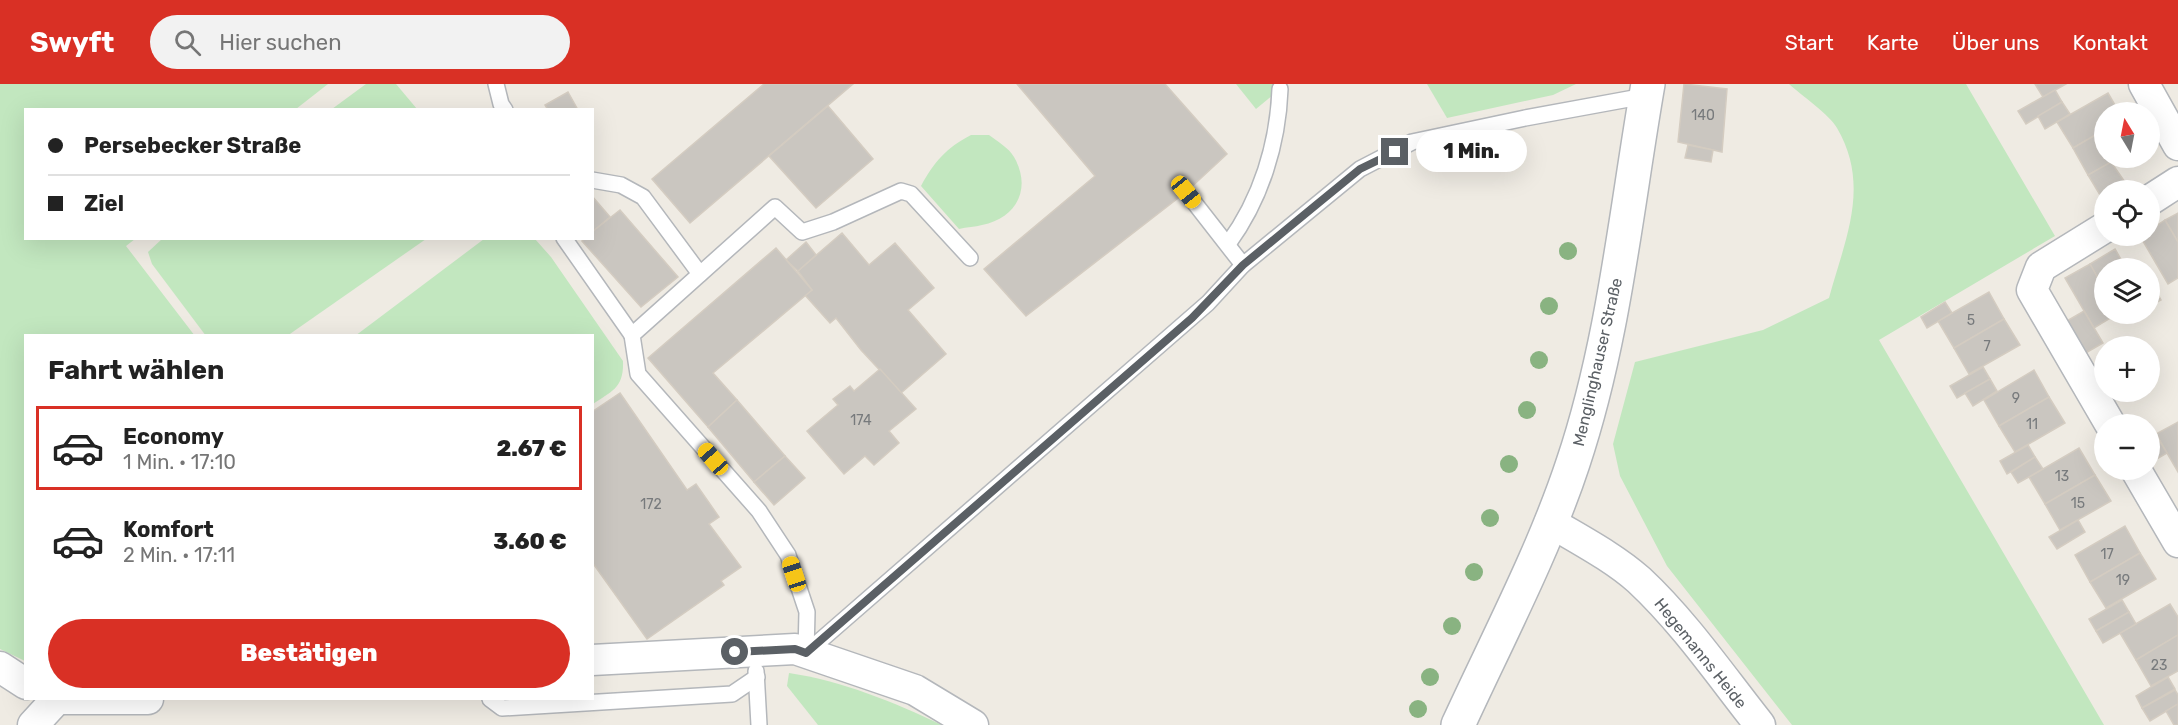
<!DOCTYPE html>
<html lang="de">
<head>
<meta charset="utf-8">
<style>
	body { margin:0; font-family:Rubik,sans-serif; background:#f2f2f2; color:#222; height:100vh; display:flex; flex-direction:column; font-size:22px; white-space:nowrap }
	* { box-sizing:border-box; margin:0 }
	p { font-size:20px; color:#767676 }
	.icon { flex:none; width:33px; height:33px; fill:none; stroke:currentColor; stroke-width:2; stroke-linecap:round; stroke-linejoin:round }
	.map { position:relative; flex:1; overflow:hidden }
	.panel { position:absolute; left:24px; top:250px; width:570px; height:366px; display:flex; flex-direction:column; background:#fff; border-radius:0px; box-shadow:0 6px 24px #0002 }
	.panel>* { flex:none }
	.hud { position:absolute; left:24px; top:24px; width:570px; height:132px; border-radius:0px; box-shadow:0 6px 24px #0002; display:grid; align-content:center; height:132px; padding:0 24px; background:#fff }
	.needle { width:39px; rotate:350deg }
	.tools { position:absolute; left:2094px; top:18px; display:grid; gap:12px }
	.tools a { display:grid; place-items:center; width:66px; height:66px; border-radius:50%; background:#fff; box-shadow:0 6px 24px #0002; font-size:30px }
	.end { position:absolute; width:27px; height:27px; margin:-14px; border:8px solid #5b6065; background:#fff; box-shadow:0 0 0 3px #fff }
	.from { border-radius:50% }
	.bubble { position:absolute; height:42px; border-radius:21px; background:#fff; box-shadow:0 6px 24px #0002; font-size:20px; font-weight:800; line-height:42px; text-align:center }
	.car { position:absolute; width:18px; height:36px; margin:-18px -9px; border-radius:8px; box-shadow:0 0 4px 2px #0007; background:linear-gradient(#f5c518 24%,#345 0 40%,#f5c518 0 76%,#345 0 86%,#f5c518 0) }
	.hud b { display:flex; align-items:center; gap:21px; height:57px; font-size:22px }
	.hud b+b { border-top:2px solid #e0e0e0 }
	.hud i { width:15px; height:15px; background:#222 }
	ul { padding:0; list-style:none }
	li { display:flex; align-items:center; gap:18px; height:84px; margin:0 12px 9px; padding:0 12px; border:3px solid transparent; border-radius:0px }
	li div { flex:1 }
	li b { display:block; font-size:22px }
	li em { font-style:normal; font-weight:800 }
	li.selected { border-color:#d93025 }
	li>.icon { width:54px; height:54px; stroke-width:1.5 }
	h2 { padding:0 24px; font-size:27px; line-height:72px }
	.button { display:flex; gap:12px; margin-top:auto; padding:12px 24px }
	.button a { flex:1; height:69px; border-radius:36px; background:#d93025; color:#fff; font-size:24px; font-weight:800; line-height:69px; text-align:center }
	header { display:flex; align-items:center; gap:36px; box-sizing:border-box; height:84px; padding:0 30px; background:#d93025; color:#fff }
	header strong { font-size:28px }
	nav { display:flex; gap:33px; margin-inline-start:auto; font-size:21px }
	.search { width:420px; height:54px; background:#f2f2f2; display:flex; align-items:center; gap:15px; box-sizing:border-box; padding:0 21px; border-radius:33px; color:#767676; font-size:22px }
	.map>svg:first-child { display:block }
	.green { fill:#c2e7bf }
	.building { fill:#cac6c0; stroke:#d4ccc1; stroke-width:1.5 }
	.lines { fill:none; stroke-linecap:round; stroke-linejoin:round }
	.service-casing { stroke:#b4b7bb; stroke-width:18 }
	.minor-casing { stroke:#b4b7bb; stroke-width:33 }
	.tertiary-casing { stroke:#b4b7bb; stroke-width:36 }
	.service { stroke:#fff; stroke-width:15 }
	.minor { stroke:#fff; stroke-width:30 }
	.tertiary { stroke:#fff; stroke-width:33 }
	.tree { fill:#89b381 }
	.route { stroke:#5b6065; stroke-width:8 }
	.labels { text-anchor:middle; stroke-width:6; stroke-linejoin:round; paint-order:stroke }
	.number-label { font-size:14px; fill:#777a7c }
	.street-label { font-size:16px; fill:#5b6065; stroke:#fff }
</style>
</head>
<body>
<header>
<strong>Swyft</strong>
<div class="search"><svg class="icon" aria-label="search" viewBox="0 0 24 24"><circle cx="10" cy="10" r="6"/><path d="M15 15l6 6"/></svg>Hier suchen</div>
<nav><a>Start</a><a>Karte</a><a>Über uns</a><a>Kontakt</a></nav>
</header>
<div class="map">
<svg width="2178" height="641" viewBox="0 0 2178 641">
	<rect width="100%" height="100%" fill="#efebe3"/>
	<g class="green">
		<polygon points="0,0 328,0 296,25 26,26 26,154 135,155 126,162 195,252 26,252 25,577 0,565"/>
		<polygon points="366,0 396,0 417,25 332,25"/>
		<polygon points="1236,0 1286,0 1256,25"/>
		<polygon points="1427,0 1576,0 1553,11 1447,34"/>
		<path d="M1789 0H1966L2055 152 1879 256 2104 641H1792L1667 482 1620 392 1613 360 1635 278 1763 246 1829 214C1845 155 1871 102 1837 44 1830 31 1801 11 1789 0Z"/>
		<path d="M971 51H989C997 57 1009 64 1014 73 1032 104 1017 134 982 141 975 143 967 143 959 145L921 102C934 78 946 64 971 51Z"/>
		<polygon points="163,154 426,154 426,155 287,252 206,252 152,180 148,168"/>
		<path d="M484 155H535L551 173 623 277C624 304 612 307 593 320L592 252H355Z"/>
		<path d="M789 589C843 597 893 618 942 641H818L787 602Z"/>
	</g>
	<g class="building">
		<polygon points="764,0 853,0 690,139 652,95"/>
		<polygon points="1017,0 1165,0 1227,70 1186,108 1026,232 984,185 1095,92"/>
		<polygon points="1684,0 1727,5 1722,68 1678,58"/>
		<polygon points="2035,0 2066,0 2043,13"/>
		<polygon points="2055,6 2062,18 2026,40 2018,27"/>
		<polygon points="568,8 578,26 548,26 545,21"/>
		<polygon points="2108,9 2119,28 2104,28 2104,46 2073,64 2057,38"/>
		<polygon points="2062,18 2070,30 2045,45 2038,32"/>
		<polygon points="828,22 873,75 816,124 769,72"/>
		<polygon points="2104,46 2104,74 2119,74 2088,91 2073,64"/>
		<polygon points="1688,61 1713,66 1711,78 1685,74"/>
		<polygon points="2111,78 2127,101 2118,106 2104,106 2103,116 2088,91"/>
		<polygon points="592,112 610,133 592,148"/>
		<polygon points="620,126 678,193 641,223 582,157 585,154 592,154 592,148"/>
		<polygon points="2178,129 2178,158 2165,136"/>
		<polygon points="2165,136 2178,158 2178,194 2168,200 2140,152 2150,152 2150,146"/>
		<polygon points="842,149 869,181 895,159 934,204 908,226 946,270 901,309 861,266 836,234 830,239 805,211 812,206 798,187"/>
		<polygon points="806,158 816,171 798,187 786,176"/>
		<polygon points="776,164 812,206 713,289 737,316 708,343 648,274"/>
		<polygon points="2115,165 2126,184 2104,184 2104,205 2090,180"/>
		<polygon points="2090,180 2104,205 2104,230 2117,230 2094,244 2065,194"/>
		<polygon points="2150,196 2161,216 2150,222"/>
		<polygon points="1989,208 2004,235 1954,264 1938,237"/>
		<polygon points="1945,218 1952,229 1927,244 1921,233"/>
		<polygon points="2084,227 2103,259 2084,270 2065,238"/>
		<polygon points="2004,235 2020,261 1969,290 1954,264"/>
		<polygon points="1983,283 1990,295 1957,314 1950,302"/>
		<polygon points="880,285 916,325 889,347 899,359 874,381 865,372 844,390 807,347 838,321 833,315 850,302 854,307"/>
		<polygon points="2034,286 2049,313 1999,342 1984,316"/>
		<polygon points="1990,295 1997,307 1973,322 1965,309"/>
		<polygon points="620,309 687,406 696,400 719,433 709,440 741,483 721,497 724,501 647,555 592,478 592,328"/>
		<polygon points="2049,313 2065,339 2015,368 1999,342"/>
		<polygon points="737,316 785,372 754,398 708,343"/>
		<polygon points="2178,338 2178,388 2156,350"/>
		<polygon points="2150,341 2167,369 2150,379"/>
		<polygon points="2028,361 2035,373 2007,390 2000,377"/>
		<polygon points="2079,364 2095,391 2045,420 2029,393"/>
		<polygon points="785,372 805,394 774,421 754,398"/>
		<polygon points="2035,373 2043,385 2018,399 2011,388"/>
		<polygon points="2095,391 2111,417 2060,446 2045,420"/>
		<polygon points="2078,436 2085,448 2057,465 2049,453"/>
		<polygon points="2125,442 2140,469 2090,498 2075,471"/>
		<polygon points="2140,469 2156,495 2106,524 2090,498"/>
		<polygon points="2122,516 2129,528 2096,547 2089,535"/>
		<polygon points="2170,520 2178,533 2178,551 2136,576 2120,549"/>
		<polygon points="2129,528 2136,540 2103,559 2096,547"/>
		<polygon points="2178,551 2178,587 2151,602 2136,576"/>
		<polygon points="2168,593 2175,605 2142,624 2136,612"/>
		<polygon points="2175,606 2178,611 2178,620 2150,637 2142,624"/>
		<polygon points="2178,620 2178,641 2174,641 2166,627"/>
	</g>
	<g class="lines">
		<g class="service-casing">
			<g id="service">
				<polyline points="496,0 501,20 505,26"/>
				<polyline points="592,96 621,101 643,113 700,190"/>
				<polyline points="1186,108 1243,181"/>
				<polyline points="564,154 632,251"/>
				<path d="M1228 160C1261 115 1278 60 1280 5"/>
				<polyline points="806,569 1208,219 1243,181 1360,85 1412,58 1525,34 1645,12"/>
				<polyline points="806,569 807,528 788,471 759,427 638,290 632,251 775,123 802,148 833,138 901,107 911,110 970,174"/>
				<polyline points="756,587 759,641"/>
				<polyline points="490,615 502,624 732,610 757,593"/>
			</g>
		</g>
		<g class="minor-casing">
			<g id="minor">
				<polyline points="2144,0 2178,61"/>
				<polyline points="2150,116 2178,98"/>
				<polyline points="2104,144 2041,183 2032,206 2110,340"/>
				<polyline points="2136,386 2178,458"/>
				<path d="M1550 438C1580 456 1613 473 1639 496 1685 539 1721 592 1760 641"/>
				<polyline points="592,576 795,565 915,606 973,641"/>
				<polyline points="0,583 26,600"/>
				<polyline points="52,615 148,615"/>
				<polyline points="33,641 55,617"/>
			</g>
		</g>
		<g class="tertiary-casing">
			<path id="tertiary" d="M1458 641C1497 556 1544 467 1573 379 1614 257 1626 126 1648 0"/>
		</g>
		<use href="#service" class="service"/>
		<use href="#minor" class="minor"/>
		<use href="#tertiary" class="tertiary"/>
	</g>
	<g class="tree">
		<circle cx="1568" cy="167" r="9"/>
		<circle cx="1549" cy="222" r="9"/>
		<circle cx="1539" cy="276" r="9"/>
		<circle cx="1527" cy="326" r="9"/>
		<circle cx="1509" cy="380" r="9"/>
		<circle cx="1490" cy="434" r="9"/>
		<circle cx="1474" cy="488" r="9"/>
		<circle cx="1452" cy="542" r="9"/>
		<circle cx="1430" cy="593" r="9"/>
		<circle cx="1418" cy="625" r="9"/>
	</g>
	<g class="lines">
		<polyline class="route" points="735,568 795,565 806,569 1192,234 1243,181 1316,121 1360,85 1395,68"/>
	</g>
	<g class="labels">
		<g class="number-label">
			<text x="1703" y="36">140</text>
			<text x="1971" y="241">5</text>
			<text x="1987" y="267">7</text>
			<text x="2016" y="319">9</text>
			<text x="861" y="341">174</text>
			<text x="2032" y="345">11</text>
			<text x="2062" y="397">13</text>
			<text x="2078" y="424">15</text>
			<text x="651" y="425">172</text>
			<text x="2107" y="475">17</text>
			<text x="2123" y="501">19</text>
			<text x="2159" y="586">23</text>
		</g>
		<g class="street-label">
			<text transform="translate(1597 278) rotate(-77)" y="6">Menglinghauser Straße</text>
			<text transform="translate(1701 569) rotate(51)" y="6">Hegemanns Heide</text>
		</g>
	</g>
</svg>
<div class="tools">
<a><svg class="needle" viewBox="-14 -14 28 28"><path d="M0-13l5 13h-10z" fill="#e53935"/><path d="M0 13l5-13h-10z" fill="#767676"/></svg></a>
<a><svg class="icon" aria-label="locate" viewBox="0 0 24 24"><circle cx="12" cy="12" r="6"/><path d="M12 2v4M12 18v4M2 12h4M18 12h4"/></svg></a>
<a><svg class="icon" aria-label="layers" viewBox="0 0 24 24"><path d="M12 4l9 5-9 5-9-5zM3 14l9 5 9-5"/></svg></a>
<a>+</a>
<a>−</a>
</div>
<i class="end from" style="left:735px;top:568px"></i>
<i class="end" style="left:1395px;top:68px"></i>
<div class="bubble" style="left:1416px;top:46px;width:111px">1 Min.</div>
<i class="car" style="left:1186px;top:108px;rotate:141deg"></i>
<i class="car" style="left:713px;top:375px;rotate:319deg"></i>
<i class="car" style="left:794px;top:490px;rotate:342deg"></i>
<div class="hud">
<b><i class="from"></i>Persebecker Straße</b>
<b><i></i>Ziel</b>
</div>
<section class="panel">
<h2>Fahrt wählen</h2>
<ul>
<li class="selected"><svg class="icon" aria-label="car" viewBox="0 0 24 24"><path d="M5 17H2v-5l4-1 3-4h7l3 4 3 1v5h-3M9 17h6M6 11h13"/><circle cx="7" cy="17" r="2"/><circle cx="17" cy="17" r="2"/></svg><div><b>Economy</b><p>1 Min. · 17:10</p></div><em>2.67 €</em></li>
<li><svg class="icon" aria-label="car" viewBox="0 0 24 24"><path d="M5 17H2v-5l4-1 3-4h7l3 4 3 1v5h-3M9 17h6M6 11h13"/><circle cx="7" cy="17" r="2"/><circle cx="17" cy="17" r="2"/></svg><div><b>Komfort</b><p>2 Min. · 17:11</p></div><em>3.60 €</em></li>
</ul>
<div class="button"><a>Bestätigen</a></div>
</section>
</div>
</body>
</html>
